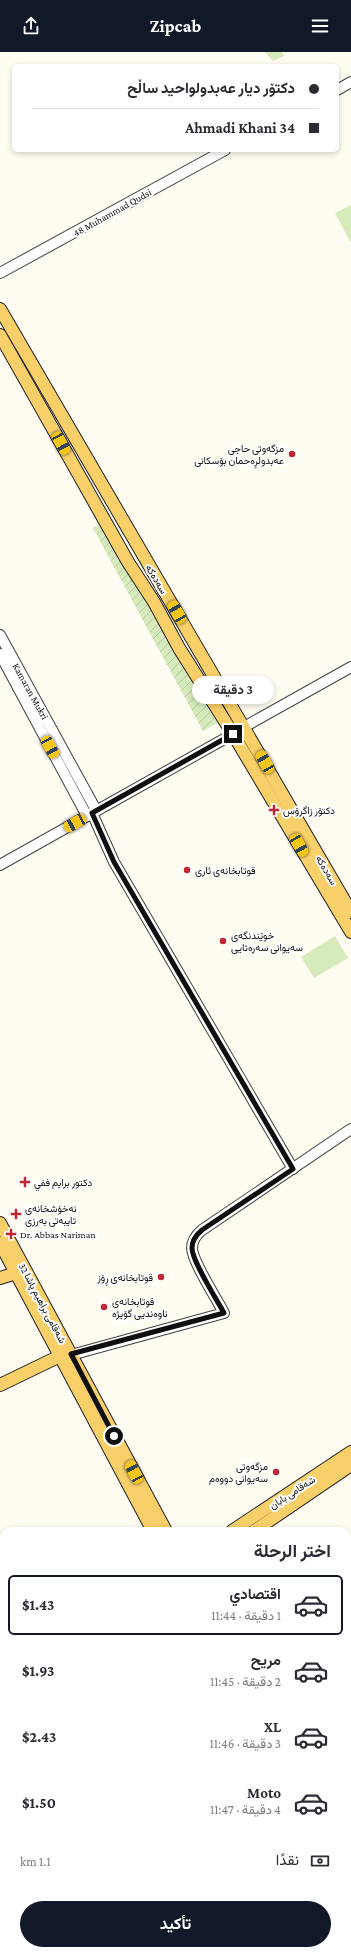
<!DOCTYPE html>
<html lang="ar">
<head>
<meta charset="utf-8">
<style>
	body { margin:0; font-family:"Crimson Pro",Vazirmatn,serif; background:#f7f7f7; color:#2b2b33; direction:rtl; height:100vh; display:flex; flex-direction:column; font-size:15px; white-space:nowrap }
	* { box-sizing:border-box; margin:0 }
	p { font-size:13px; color:#7c7c81 }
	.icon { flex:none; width:22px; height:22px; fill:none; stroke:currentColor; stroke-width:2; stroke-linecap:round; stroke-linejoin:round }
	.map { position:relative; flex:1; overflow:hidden; direction:ltr }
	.sheet { position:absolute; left:0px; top:1475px; width:351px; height:428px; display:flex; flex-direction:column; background:#fff; border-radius:12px 12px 0 0; box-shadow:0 2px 6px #0003; direction:rtl }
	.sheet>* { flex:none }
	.guide { position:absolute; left:12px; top:12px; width:327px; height:88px; border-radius:6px; box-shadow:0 2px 6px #0003; direction:rtl; display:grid; align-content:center; height:88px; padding:0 20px; background:#fff }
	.end { position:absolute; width:18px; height:18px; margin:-9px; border:5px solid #0f0f0f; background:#fff; box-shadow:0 0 0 2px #fff }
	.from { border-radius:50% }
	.bubble { position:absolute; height:28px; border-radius:14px; background:#fff; box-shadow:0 2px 6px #0003; font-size:13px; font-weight:700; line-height:28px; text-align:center; direction:rtl }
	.car { position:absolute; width:12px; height:24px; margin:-12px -6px; border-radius:5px; box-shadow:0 0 3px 1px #0007; background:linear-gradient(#f5c518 24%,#345 0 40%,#f5c518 0 76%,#345 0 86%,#f5c518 0) }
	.guide b { display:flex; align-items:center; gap:14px; height:38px; font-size:15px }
	.guide b+b { border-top:1px solid #e1e1e2 }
	.guide i { width:10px; height:10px; background:#2b2b33 }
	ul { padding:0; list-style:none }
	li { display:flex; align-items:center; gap:12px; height:60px; margin:0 8px 6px; padding:0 12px; border:2px solid transparent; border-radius:6px }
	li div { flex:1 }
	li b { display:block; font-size:15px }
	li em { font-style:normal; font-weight:700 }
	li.active { border-color:#111827 }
	li>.icon { width:36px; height:36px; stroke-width:1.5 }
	h2 { padding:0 20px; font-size:18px; line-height:48px }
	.pay { display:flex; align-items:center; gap:10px; height:44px; padding:0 20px; font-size:15px }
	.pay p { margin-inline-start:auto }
	.cta { display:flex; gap:8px; margin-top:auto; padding:8px 20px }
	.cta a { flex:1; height:46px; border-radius:24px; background:#111827; color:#fff; font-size:16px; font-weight:700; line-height:46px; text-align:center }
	header { display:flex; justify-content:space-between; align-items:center; height:52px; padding:0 20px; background:#111827; color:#fff; font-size:18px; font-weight:700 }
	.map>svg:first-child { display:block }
	.cemetery { fill:url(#cemetery-stones) }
	.park { fill:#d6eabb }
	.garden { fill:url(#garden-furrows) }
	.pitch { fill:#e6f1cd }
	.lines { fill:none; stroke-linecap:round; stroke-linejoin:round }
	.minor-casing { stroke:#424242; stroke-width:12 }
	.major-casing { stroke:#202020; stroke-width:14 }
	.minor { stroke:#fff; stroke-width:10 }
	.major { stroke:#f8cf69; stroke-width:12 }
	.route { stroke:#0f0f0f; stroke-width:5 }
	.poi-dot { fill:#c12635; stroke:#fff; stroke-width:1.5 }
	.labels { text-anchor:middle; stroke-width:4; stroke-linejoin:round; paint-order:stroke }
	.street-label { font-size:10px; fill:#0f0f0f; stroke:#fff }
	.poi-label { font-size:10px; fill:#0f0f0f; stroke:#fff; text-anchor:start }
</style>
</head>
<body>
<header><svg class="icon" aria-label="menu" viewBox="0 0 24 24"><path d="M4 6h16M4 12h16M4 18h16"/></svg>Zipcab<svg class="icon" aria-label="share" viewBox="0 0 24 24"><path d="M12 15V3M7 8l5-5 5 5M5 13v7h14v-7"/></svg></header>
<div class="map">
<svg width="351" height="1903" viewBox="0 0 351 1903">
	<defs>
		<pattern id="cemetery-stones" width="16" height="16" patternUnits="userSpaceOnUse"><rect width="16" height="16" fill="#d9e2c2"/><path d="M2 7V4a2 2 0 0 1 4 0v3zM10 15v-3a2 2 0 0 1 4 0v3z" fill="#b9c1a6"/></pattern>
		<pattern id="garden-furrows" width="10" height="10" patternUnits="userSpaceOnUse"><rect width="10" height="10" fill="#d6eabb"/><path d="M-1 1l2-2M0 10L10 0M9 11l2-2" fill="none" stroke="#b6c8a0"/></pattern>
	</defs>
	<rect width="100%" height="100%" fill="#fffcf2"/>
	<polygon class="cemetery" points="351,1773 351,1903 229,1903 236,1899 347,1899 347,1777"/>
	<g class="park">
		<polygon points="265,0 282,0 284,4 273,9"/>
		<polygon points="351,153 351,191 335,161"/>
		<polygon points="335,884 348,906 314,926 301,905"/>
	</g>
	<polygon class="garden" points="101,472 217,671 203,679 93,476"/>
	<g class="pitch">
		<polygon points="0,1567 4,1568 4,1618 0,1618"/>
		<polygon points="86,1899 127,1899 130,1901 129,1903 84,1903"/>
	</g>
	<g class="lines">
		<g class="minor-casing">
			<g id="minor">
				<polyline points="337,38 351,30"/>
				<polyline points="0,221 225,98"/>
				<polyline points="0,583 96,758"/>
				<polyline points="0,602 87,764"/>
				<polyline points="244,675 351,615"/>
				<polyline points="92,761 114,810 293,1117"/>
				<polyline points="0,813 233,682"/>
				<path d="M71 1303 224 1261C217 1247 192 1209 192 1196 192 1188 196 1183 202 1178L351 1077"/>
				<polyline points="0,1884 4,1886"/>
				<polyline points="26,1899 33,1903"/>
			</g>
		</g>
		<g class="major-casing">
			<g id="major">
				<polyline points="0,257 351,860"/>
				<polyline points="0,283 128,510 154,550 179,596 233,682 351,880"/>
				<polyline points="0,1171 166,1479"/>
				<polyline points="0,1191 153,1479"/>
				<polyline points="0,1226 16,1221"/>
				<polyline points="0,1333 60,1304"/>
				<polyline points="232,1479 351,1400"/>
				<polyline points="254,1479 351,1413"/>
				<polyline points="0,1641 4,1638"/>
				<polyline points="0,1657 4,1654"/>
				<polyline points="347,1764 351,1762"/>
				<polyline points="214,1903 217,1899"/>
			</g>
		</g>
		<use href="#minor" class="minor"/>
		<use href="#major" class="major"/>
	</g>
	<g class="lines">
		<path class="route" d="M114 1384 71 1302 224 1261C217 1248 192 1209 192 1196 192 1188 196 1183 202 1178L293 1117 114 810 92 761 233 682"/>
	</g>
	<g class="poi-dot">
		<circle cx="292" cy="402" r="4"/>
		<path d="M272 752h4v4h4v4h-4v4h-4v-4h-4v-4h4z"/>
		<circle cx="187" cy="818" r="4"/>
		<circle cx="223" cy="889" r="4"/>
		<path d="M23 1124h4v4h4v4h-4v4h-4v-4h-4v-4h4z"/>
		<path d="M14 1156h4v4h4v4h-4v4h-4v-4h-4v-4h4z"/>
		<path d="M9 1176h4v4h4v4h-4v4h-4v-4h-4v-4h4z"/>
		<circle cx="161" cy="1225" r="4"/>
		<circle cx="104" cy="1255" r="4"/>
		<circle cx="276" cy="1420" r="4"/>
	</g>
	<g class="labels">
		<g class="street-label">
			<text transform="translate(112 160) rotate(-29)" y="4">48 Muhammad Qudsi</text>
			<text transform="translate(157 527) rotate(59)" y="4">سەدەکە</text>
			<text transform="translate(31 639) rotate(61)" y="4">Kamaran Mukri</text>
			<text transform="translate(327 818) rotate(60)" y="4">سەدەکە</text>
			<text transform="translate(43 1251) rotate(62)" y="4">شەقامی براهیم پاشا 32</text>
			<text transform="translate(292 1440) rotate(-33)" y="4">شەقامی بابان</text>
		</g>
		<g class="poi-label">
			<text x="284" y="400" text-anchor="end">مزگەوتی حاجی<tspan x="284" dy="12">عەبدولڕەحمان بۆسکانی</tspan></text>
			<text x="283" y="762">دکتۆر زاگرۆس</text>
			<text x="195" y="822">قوتابخانەی ئاری</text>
			<text x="231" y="887">خوێندنگەی<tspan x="231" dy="12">سەیوانی سەرەتایی</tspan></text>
			<text x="34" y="1134">دكتور برايم ففي</text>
			<text x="25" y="1160">نەخۆشخانەی<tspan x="25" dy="12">تایبەتی بەرزی</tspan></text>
			<text x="20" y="1186">Dr. Abbas Nariman</text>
			<text x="153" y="1229" text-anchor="end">قوتابخانەی ڕۆز</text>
			<text x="112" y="1253">قوتابخانه‌ی<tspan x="112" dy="12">ناوه‌ندیی گۆیژه</tspan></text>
			<text x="268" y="1418" text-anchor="end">مزگەوتی<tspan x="268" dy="12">سەیوانی دووەم</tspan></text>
		</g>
	</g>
</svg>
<i class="end from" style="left:114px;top:1384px"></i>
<i class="end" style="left:233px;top:682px"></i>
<div class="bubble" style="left:192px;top:624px;width:82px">3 دقيقة</div>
<i class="car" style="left:61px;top:391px;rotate:151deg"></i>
<i class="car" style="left:177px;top:560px;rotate:330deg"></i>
<i class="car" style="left:50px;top:695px;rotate:151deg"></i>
<i class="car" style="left:265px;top:710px;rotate:330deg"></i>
<i class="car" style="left:75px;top:771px;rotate:241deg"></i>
<i class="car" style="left:299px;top:793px;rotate:150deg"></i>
<i class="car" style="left:134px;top:1420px;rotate:332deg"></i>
<div class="guide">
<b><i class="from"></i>دکتۆر دیار عەبدولواحید ساڵح</b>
<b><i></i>Ahmadi Khani 34</b>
</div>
<section class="sheet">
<h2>اختر الرحلة</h2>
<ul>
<li class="active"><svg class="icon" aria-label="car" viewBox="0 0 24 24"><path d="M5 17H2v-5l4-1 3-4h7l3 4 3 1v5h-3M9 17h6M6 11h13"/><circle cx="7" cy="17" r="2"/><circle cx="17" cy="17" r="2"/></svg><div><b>اقتصادي</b><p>1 دقيقة · 11:44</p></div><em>$1.43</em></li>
<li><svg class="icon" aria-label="car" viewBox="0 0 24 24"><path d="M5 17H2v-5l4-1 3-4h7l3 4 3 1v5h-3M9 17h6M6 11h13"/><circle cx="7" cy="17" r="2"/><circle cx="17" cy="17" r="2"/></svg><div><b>مريح</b><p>2 دقيقة · 11:45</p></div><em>$1.93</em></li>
<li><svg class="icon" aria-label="car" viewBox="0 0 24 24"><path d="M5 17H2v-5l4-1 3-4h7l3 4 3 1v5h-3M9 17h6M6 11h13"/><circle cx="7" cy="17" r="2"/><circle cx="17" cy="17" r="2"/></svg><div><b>XL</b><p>3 دقيقة · 11:46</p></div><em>$2.43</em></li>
<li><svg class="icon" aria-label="car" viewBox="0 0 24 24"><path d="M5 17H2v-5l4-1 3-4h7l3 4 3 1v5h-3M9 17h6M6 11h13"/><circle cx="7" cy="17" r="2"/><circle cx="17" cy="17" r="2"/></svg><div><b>Moto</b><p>4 دقيقة · 11:47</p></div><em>$1.50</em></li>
</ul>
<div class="pay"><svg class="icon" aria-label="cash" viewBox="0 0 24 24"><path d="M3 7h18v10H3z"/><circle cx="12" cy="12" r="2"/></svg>نقدًا<p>1.1 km</p></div>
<div class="cta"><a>تأكيد</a></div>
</section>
</div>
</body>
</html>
